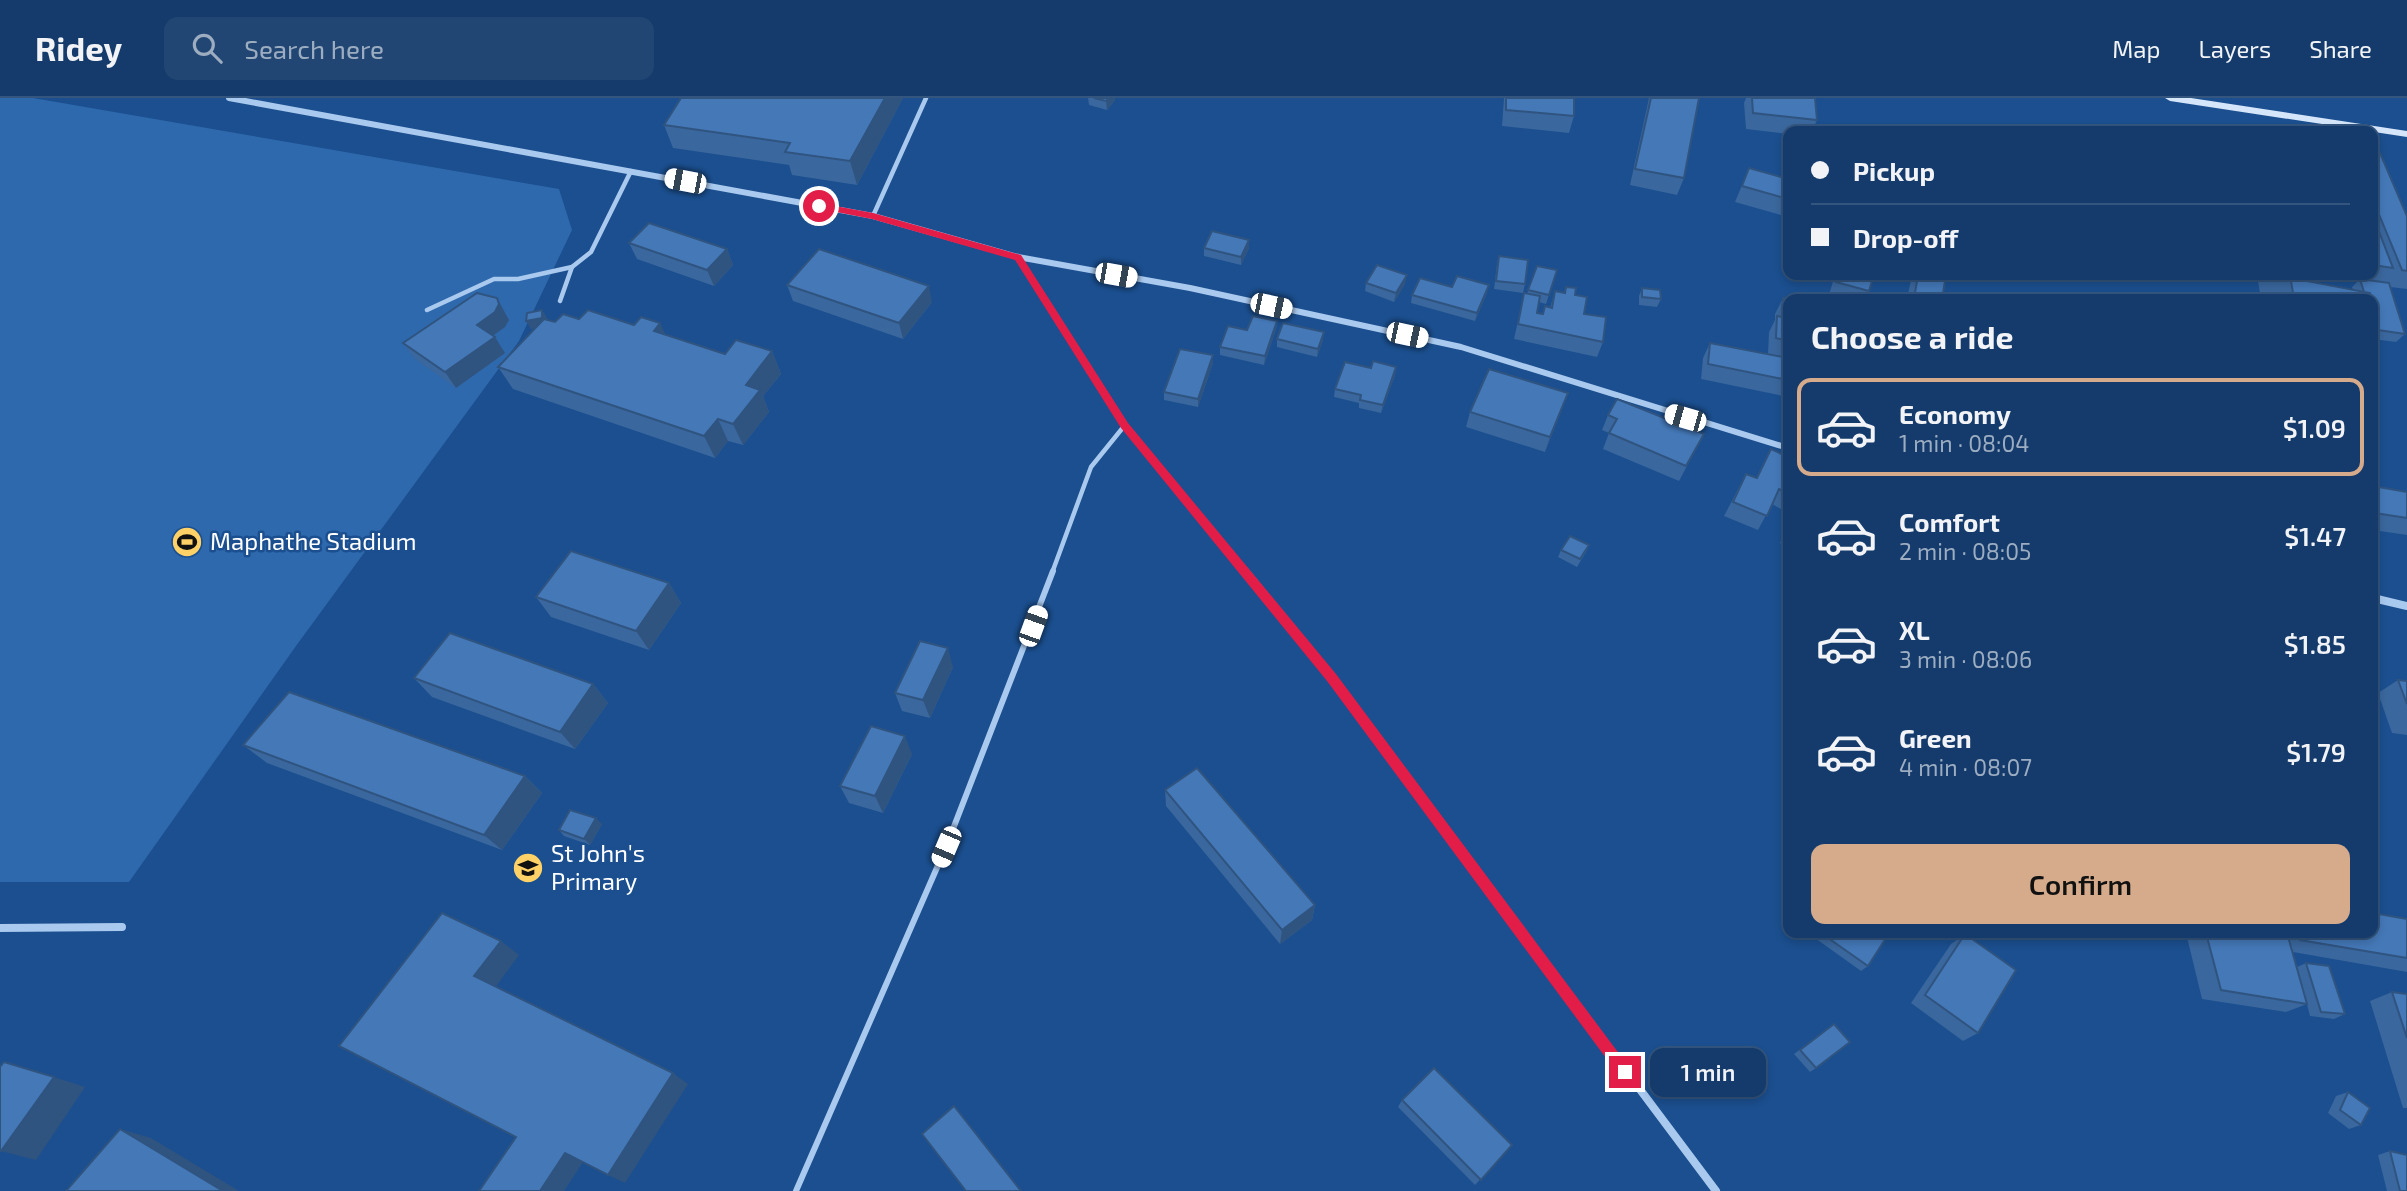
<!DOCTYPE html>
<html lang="en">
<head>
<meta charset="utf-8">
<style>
	body { margin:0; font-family:"Exo 2",sans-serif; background:#214673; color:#f1f3f6; height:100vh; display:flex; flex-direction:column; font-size:26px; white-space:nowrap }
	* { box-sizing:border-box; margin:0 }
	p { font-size:23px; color:#9dadc1 }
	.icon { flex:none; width:38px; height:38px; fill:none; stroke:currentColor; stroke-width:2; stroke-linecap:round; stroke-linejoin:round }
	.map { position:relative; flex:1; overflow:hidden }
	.details { position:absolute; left:1783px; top:196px; width:595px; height:644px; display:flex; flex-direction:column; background:#143b6b; border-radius:14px; box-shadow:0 4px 10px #0003,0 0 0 2px #33557e }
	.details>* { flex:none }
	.top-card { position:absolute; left:1783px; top:28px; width:595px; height:154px; border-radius:14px; box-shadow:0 4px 10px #0003,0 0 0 2px #33557e; display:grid; align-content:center; height:154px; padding:0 28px; background:#143b6b }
	.end { position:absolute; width:32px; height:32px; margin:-16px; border:9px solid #e11d48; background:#fff; box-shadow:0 0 0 4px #fff }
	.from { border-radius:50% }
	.bubble { position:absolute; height:49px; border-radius:14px; background:#143b6b; box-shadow:0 4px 10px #0003,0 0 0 2px #33557e; font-size:23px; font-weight:600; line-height:49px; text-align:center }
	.car { position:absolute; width:21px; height:42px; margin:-21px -10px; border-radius:9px; box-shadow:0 0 5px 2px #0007; background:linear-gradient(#fff 24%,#345 0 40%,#fff 0 76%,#345 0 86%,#fff 0) }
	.top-card b { display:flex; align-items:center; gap:24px; height:66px; font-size:26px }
	.top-card b+b { border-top:2px solid #33557e }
	.top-card i { width:18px; height:18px; background:#f1f3f6 }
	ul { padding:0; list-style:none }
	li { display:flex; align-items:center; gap:21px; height:98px; margin:0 14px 10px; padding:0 14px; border:4px solid transparent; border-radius:14px }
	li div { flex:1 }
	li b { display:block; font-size:26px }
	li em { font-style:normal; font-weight:600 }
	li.selected { border-color:#d6ab8b }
	li>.icon { width:63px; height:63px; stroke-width:1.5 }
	h2 { padding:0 28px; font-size:32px; line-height:84px }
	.primary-button { display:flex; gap:14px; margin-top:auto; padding:14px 28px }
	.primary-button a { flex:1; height:80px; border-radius:14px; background:#d6ab8b; color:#111; font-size:28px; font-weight:600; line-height:80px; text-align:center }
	header { display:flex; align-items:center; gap:42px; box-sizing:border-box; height:98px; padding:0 35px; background:#143b6b; border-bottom:2px solid #33557e }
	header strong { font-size:33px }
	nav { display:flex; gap:38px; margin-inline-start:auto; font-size:24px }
	.search { width:490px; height:63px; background:#214673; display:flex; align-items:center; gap:18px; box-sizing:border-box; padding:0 24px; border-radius:14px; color:#9dadc1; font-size:26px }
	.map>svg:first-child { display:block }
	.green { fill:#2e69ad }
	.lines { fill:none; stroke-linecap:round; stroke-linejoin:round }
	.lane-far1 { stroke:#a9c9ee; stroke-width:4.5 }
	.lane { stroke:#a9c9ee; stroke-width:6 }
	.street-far1 { stroke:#a9c9ee; stroke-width:6 }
	.street { stroke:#a9c9ee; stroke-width:8 }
	.secondary { fill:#d6e6fa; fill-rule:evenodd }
	.wall { fill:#3a679d }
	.shaded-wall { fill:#305480 }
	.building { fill:#4478b7; stroke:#305480; stroke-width:2 }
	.route { fill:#e11d48 }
	.labels { text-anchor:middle; stroke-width:5; stroke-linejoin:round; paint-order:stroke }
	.poi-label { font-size:24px; fill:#fff; stroke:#1b4f8f; text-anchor:start }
</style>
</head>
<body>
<header>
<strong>Ridey</strong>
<div class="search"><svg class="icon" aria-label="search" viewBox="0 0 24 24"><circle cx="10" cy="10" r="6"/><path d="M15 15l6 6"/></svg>Search here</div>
<nav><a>Map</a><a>Layers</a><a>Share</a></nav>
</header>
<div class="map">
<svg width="2407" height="1093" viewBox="0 0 2407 1093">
	<rect width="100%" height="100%" fill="#1b4f8f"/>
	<polygon class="green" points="0,0 33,0 559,91 572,132 519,243 296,548 129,784 0,784"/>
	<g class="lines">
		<g class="lane-far1">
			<polyline points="873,118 926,0"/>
			<polyline points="560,203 572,169 591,154 631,73"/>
			<polyline points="427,212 494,181 518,181 572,169"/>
			<polyline points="1052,475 1091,369 1125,327"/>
		</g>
		<polyline class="lane" points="796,1093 946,749 1053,473"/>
		<g class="street-far1">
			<polyline points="229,0 873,118 1018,159 1190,190 1461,249 1788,350"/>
			<polyline points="1018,159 1125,327 1246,475"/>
		</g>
		<g class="street">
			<polyline points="1245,473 1332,580 1716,1093"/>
			<polyline points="2373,500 2407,508"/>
			<polyline points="0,830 122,829"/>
		</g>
		<polygon class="secondary" points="2165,0 2191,0 2407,33 2407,39 2170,3"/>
	</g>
	<g class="wall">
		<polygon points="903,0 857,87 792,77 789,67 673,50 664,27"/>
		<polygon points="1088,0 1115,0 1115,2 1107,12 1089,7"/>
		<polygon points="1504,0 1574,0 1574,18 1569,35 1502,28"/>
		<polygon points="1649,0 1699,0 1684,80 1677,97 1630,87"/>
		<polygon points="1746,0 1815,0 1817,22 1812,33 1788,33 1788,36 1746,31 1744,5"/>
		<polygon points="2373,55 2407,118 2407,191 2390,189 2405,236 2396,244 2373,241 2373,201 2276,201 2276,199 2260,195 2257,177 2295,177 2296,181 2353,192 2352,189 2358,183 2346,182 2345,177 2373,177"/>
		<polygon points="1749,70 1788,81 1788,119 1735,104"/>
		<polygon points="1249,142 1249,150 1241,167 1204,158 1204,150"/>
		<polygon points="629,145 727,151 733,167 714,188 637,161"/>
		<polygon points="1499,158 1525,186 1523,195 1494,191 1497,166"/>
		<polygon points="1537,168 1557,172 1546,206 1539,204 1537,215 1543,216 1545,208 1550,210 1555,193 1564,195 1566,189 1575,197 1584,216 1603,244 1597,259 1514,241 1524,195 1527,196"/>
		<polygon points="1835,177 1874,177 1869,193 1865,201 1834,201 1828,200"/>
		<polygon points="1912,177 1946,177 1942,201 1907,201"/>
		<polygon points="1366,185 1405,186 1394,204 1365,193"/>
		<polygon points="787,187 932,204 903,241 793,203"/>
		<polygon points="1642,190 1661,201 1657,209 1639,207 1639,198"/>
		<polygon points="1487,195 1475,223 1411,205 1412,197"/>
		<polygon points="1783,200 1788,201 1788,260 1768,256 1769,234 1775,222 1775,216"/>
		<polygon points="542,212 547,221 555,224 579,221 665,236 725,256 772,253 781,276 763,298 769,314 743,347 728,343 715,360 513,291 498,269 535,230 531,231"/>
		<polygon points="506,216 509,222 505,229 493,238 505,255 456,290 414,260 403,245"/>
		<polygon points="1277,223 1276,231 1264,267 1220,257 1220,249 1247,232"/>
		<polygon points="1277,241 1323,242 1317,259 1277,249"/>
		<polygon points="1710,245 1788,260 1788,299 1701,281 1703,260"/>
		<polygon points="1213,265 1198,309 1164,302 1164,294"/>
		<polygon points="1396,269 1395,277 1381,315 1359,310 1359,305 1334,299 1335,291 1371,270"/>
		<polygon points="1562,311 1545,354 1466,329 1470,314"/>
		<polygon points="1608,317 1704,336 1679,383 1603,351 1609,335 1602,332"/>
		<polygon points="1771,351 1788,359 1788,399 1781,411 1772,406 1758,432 1724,418 1746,376 1756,380"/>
		<polygon points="2373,388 2407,394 2407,437 2373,432"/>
		<polygon points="1788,431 1788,449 1780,445"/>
		<polygon points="1589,447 1586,454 1577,469 1558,459 1561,452"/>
		<polygon points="669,485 681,505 649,552 551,519 536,499"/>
		<polygon points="953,569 930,620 902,613 895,595"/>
		<polygon points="414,580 593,586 608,605 575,651 432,599"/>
		<polygon points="2398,582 2407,583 2407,637 2392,635 2378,595"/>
		<polygon points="243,647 525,678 542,695 502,752 267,665"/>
		<polygon points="912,656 883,715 849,705 840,688"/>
		<polygon points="1165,692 1315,807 1312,822 1280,846 1166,708"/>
		<polygon points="602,726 590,747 564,738 559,732"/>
		<polygon points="2407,821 2407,874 2293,854 2297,869 2306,865 2345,916 2334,921 2310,918 2307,906 2286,914 2202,901 2186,835 2373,835"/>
		<polygon points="1808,835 1878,835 1868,868 1861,873"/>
		<polygon points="1965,836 1978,935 1963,943 1911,905 1951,846"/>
		<polygon points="2392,894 2407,896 2407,1010 2403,1010 2370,903"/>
		<polygon points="1834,926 1816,970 1810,974 1794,956"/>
		<polygon points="2348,994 2361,1027 2349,1031 2328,1015 2336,998"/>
		<polygon points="1402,1002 1512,1047 1475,1087 1398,1009"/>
		<polygon points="2390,1053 2407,1093 2387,1093 2378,1057"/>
	</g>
	<g class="shaded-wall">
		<polygon points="885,0 903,0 857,87 850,63"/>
		<polygon points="1109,0 1115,0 1115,2 1107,12 1106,3"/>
		<polygon points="1249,142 1249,150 1241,167 1241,159"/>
		<polygon points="727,151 733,167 714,188 707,172"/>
		<polygon points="1407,177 1405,186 1394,204 1396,195"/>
		<polygon points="1489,187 1487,195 1475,223 1477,215"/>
		<polygon points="929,188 932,204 903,241 899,225"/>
		<polygon points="497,200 509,222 505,229 487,242 477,227"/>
		<polygon points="542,212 547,220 547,229 531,231 526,223"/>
		<polygon points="1277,223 1276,231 1264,267 1265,258"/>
		<polygon points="660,225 671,248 654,233"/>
		<polygon points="1324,234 1323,242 1317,259 1318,251"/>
		<polygon points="495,239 505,255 456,290 445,274"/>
		<polygon points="772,253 781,276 763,298 769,314 743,347 733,326 746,287"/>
		<polygon points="1213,257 1213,265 1198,309 1198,301"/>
		<polygon points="1396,269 1395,277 1381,315 1383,307"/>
		<polygon points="1568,295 1562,311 1545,354 1550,339"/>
		<polygon points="718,321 728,343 715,360 704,338"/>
		<polygon points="669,485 681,505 649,552 636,533"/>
		<polygon points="948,550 953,569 930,620 923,602"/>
		<polygon points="593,586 608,605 575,651 560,634"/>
		<polygon points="905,638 912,656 883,715 875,698"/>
		<polygon points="525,678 542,695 502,752 484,737"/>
		<polygon points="596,720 602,726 590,747 584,741"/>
		<polygon points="1315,807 1312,822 1280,846 1282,832"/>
		<polygon points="501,843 519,857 494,891 474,878"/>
		<polygon points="673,975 688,986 625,1085 608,1077"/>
		<polygon points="54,979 85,989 36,1062 1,1053"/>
		<polygon points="120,1031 151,1040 239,1093 223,1093"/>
		<polygon points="565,1055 583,1064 564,1093 540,1093"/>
	</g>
	<g class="building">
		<polygon points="681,0 885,0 850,63 785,54 790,45 664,27"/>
		<polygon points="1094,0 1109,0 1106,3"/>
		<polygon points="1506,0 1574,0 1574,18 1506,12"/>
		<polygon points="1651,0 1699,0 1684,80 1635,71"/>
		<polygon points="1752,0 1815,0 1817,22 1753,15"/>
		<polygon points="2373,55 2380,55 2407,118 2407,173 2402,172 2373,102"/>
		<polygon points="1749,70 1788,81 1788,101 1742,88"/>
		<polygon points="2373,118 2393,170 2373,167"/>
		<polygon points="649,125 727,151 707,172 629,145"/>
		<polygon points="1212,133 1249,142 1241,159 1204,150"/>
		<polygon points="819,151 929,188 899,225 787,187"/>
		<polygon points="1499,158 1528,162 1525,186 1496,183"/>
		<polygon points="1377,167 1407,177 1396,195 1366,185"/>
		<polygon points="1537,168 1557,172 1549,197 1528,192"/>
		<polygon points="1838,177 1874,177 1869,193 1836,184"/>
		<polygon points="1918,177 1946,177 1942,201 1914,201"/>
		<polygon points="2274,177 2295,177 2296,181 2370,195 2371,201 2294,201 2291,183 2274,179"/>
		<polygon points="1457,178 1489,187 1477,215 1412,197 1420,180 1452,189"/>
		<polygon points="2360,181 2389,185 2405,236 2378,232 2373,210 2373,201 2371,201 2370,195 2364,194"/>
		<polygon points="1566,189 1576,190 1575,197 1587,199 1584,216 1606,219 1603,244 1518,226 1524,195 1540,198 1537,215 1543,216 1545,208 1552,210 1555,193 1565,195"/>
		<polygon points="1642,190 1660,192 1661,201 1642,199"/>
		<polygon points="477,195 497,200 499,206 495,214 477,227 495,239 445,274 403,245"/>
		<polygon points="1783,200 1788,201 1788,243 1776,240 1777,218 1782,219"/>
		<polygon points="2373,210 2378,232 2373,231"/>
		<polygon points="542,212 542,220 526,223 527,215"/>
		<polygon points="588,212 634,227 641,219 660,225 654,233 725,256 736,242 772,253 746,287 760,292 733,326 718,321 704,338 498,269 544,221 555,224 563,216 579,221"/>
		<polygon points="1253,218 1277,223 1265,258 1220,249 1228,228 1247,232"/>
		<polygon points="1283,225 1324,234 1318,251 1277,241"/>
		<polygon points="1710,245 1788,260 1788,282 1708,266"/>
		<polygon points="1180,251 1213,257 1198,301 1164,294"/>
		<polygon points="1373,263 1396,269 1383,307 1360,302 1361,297 1335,291 1345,264 1371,270"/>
		<polygon points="1489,271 1568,295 1550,339 1470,314"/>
		<polygon points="1617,301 1704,336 1686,368 1609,335 1617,321 1608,317"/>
		<polygon points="1771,351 1788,359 1788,395 1779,391 1767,418 1733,404 1746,376 1757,380"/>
		<polygon points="2373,388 2407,394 2407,420 2375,415 2373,410"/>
		<polygon points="1570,438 1589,447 1580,461 1561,452"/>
		<polygon points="571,453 669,485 636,533 536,499"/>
		<polygon points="450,535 593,586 560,634 414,580"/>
		<polygon points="920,543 948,550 923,602 895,595"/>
		<polygon points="2398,582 2407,583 2407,606"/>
		<polygon points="289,594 525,678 484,737 243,647"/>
		<polygon points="2373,601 2378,617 2373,616"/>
		<polygon points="871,628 905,638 875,698 840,688"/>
		<polygon points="1197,670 1315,807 1282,832 1165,692"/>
		<polygon points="570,712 596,720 584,741 559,732"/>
		<polygon points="442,815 501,843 474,878 673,975 608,1077 565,1055 540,1093 479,1093 516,1039 339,948"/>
		<polygon points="2373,815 2407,821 2407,860 2300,842 2298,835 2373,835"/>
		<polygon points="1821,835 1878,835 1886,840 1868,868"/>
		<polygon points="2206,835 2287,835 2307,906 2221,892"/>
		<polygon points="1965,836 2016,872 1978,935 1925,897"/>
		<polygon points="2306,865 2329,868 2345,916 2321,914"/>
		<polygon points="2392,894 2407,896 2407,940"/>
		<polygon points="1834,926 1850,944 1816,970 1800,952"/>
		<polygon points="4,964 54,979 1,1053 0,1053 0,969"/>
		<polygon points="1434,970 1512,1047 1481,1082 1402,1002"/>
		<polygon points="2348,994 2370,1010 2361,1027 2340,1012"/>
		<polygon points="954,1008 1021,1093 966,1093 922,1036"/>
		<polygon points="120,1031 223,1093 66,1093"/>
		<polygon points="2390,1053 2407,1057 2407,1093 2400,1093"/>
	</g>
	<polygon class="route" points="819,105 873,115 1021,157 1128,325 1336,576 1629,969 1629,979 1620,979 1327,583 1121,330 1015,162 872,121 816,110 815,108"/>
	<defs>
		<g id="stadium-disc" transform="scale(1.575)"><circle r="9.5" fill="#ffd166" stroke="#1b4f8f"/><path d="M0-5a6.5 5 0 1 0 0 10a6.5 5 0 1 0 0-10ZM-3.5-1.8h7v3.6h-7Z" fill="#111"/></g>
		<g id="school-disc" transform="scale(1.575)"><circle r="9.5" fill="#ffd166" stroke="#1b4f8f"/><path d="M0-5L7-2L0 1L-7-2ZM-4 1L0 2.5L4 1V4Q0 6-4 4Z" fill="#111"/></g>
	</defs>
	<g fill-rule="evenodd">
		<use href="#stadium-disc" x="187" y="444"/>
		<use href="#school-disc" x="528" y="770"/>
	</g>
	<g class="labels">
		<g class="poi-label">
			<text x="210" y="452">Maphathe Stadium</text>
			<text x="551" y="764">St John's<tspan x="551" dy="28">Primary</tspan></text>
		</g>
	</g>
</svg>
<i class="end from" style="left:819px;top:108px"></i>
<i class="end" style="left:1625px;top:974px"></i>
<div class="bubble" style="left:1650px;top:950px;width:116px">1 min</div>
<i class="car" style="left:685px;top:83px;rotate:281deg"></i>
<i class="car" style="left:1116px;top:177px;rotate:100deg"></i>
<i class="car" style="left:1271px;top:208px;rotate:102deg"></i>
<i class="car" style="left:1407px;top:237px;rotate:102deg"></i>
<i class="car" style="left:1685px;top:320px;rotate:286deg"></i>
<i class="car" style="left:1033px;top:528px;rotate:20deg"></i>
<i class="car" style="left:946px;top:749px;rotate:203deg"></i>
<div class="top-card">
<b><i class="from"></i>Pickup</b>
<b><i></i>Drop-off</b>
</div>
<section class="details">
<h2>Choose a ride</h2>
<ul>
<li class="selected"><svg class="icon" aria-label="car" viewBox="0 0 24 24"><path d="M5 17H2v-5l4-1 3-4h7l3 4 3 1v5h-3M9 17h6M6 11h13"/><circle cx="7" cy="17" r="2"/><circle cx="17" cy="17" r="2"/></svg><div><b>Economy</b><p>1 min · 08:04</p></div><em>$1.09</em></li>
<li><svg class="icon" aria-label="car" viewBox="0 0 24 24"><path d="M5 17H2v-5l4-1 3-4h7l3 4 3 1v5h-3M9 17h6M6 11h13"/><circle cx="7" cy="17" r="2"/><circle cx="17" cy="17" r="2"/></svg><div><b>Comfort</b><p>2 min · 08:05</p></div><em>$1.47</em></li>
<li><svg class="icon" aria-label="car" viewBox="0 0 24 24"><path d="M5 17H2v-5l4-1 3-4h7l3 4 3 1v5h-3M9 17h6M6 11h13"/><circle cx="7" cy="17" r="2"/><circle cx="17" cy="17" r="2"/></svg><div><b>XL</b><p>3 min · 08:06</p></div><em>$1.85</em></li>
<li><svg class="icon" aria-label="car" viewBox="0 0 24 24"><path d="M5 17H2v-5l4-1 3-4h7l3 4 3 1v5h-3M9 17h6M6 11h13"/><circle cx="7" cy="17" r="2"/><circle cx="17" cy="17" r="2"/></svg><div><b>Green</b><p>4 min · 08:07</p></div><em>$1.79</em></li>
</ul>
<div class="primary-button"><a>Confirm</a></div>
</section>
</div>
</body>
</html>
